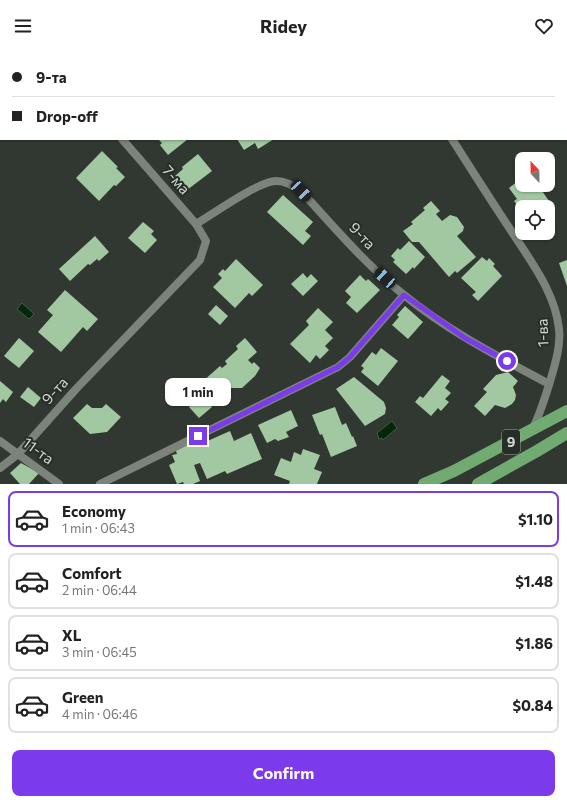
<!DOCTYPE html>
<html lang="en">
<head>
<meta charset="utf-8">
<style>
	body { margin:0; font-family:Commissioner,sans-serif; background:#f6f6f6; color:#222; height:100vh; display:flex; flex-direction:column; font-size:15px; white-space:nowrap }
	* { box-sizing:border-box; margin:0 }
	p { font-size:13px; color:#767676 }
	.icon { flex:none; width:22px; height:22px; fill:none; stroke:currentColor; stroke-width:2; stroke-linecap:round; stroke-linejoin:round }
	.map { position:relative; height:432px; overflow:hidden }
	.sheet { display:flex; flex-direction:column; background:#fff; flex:1 }
	.sheet>* { flex:none }
	.top-card { position:absolute; left:0px; top:0px; width:567px; height:88px; box-shadow:0 1px 3px #0004; display:grid; align-content:center; height:88px; padding:0 12px; background:#fff }
	.needle { width:26px; rotate:338deg }
	.buttons { position:absolute; left:515px; top:100px; display:grid; gap:8px }
	.buttons a { display:grid; place-items:center; width:40px; height:40px; border-radius:8px; background:#fff; box-shadow:0 1px 3px #0004; font-size:20px }
	.end { position:absolute; width:18px; height:18px; margin:-9px; border:5px solid #7c3aed; background:#fff; box-shadow:0 0 0 2px #fff }
	.from { border-radius:50% }
	.bubble { position:absolute; height:28px; border-radius:8px; background:#fff; box-shadow:0 1px 3px #0004; font-size:13px; font-weight:700; line-height:28px; text-align:center }
	.car { position:absolute; width:12px; height:24px; margin:-12px -6px; border-radius:5px; box-shadow:0 0 3px 1px #0007; background:linear-gradient(#222 24%,#8ab4d8 0 40%,#222 0 76%,#8ab4d8 0 86%,#222 0) }
	.top-card b { display:flex; align-items:center; gap:14px; height:38px; font-size:15px }
	.top-card b+b { border-top:1px solid #e0e0e0 }
	.top-card i { width:10px; height:10px; background:#222 }
	ul { padding:7px 0 0; list-style:none }
	li { display:flex; align-items:center; gap:12px; height:56px; margin:0 8px 6px; padding:0 4px; border:2px solid #e0e0e0; border-radius:8px }
	li div { flex:1 }
	li b { display:block; font-size:15px }
	li em { font-style:normal; font-weight:700 }
	li.selected { border-color:#7c3aed }
	li>.icon { width:36px; height:36px; stroke-width:1.5 }
	.button { display:flex; gap:8px; margin-top:auto; padding:8px 12px }
	.button a { flex:1; height:46px; border-radius:8px; background:#7c3aed; color:#fff; font-size:16px; font-weight:700; line-height:46px; text-align:center }
	header { display:flex; justify-content:space-between; align-items:center; height:52px; padding:0 12px; background:#fff; font-size:18px; font-weight:700 }
	.map>svg:first-child { display:block }
	.forest { fill:#4b6e4b }
	.water { fill:#042708; stroke:#425c45 }
	.lines { fill:none; stroke-linecap:round; stroke-linejoin:round }
	.stream { stroke:#425c45; stroke-width:4.5 }
	.building { fill:#a2c8a1 }
	.street { stroke:#7b837b; stroke-width:8 }
	.highway { stroke:#71ab72; stroke-width:12 }
	.route { stroke:#7c3aed; stroke-width:5 }
	.labels { text-anchor:middle; stroke-width:4; stroke-linejoin:round; paint-order:stroke }
	.shield { fill:#272e27; stroke:#9fa49f; stroke-width:1 }
	.shield-label { font-size:14px; font-weight:bold; fill:#d3d7d2 }
	.street-label { font-size:15px; fill:#d3d7d2; stroke:#272e27 }
</style>
</head>
<body>
<header><svg class="icon" aria-label="menu" viewBox="0 0 24 24"><path d="M4 6h16M4 12h16M4 18h16"/></svg>Ridey<svg class="icon" aria-label="heart" viewBox="0 0 24 24"><path d="M12 20l-8-8c-3-5 5-10 8-4 3-6 11-1 8 4z"/></svg></header>
<div class="map">
<svg width="567" height="432" viewBox="0 0 567 432">
	<rect width="100%" height="100%" fill="#313831"/>
	<g class="forest">
		<polygon points="202,0 392,0 392,1 203,1"/>
		<polygon points="516,0 566,0 567,2 567,76 566,1"/>
	</g>
	<g class="water">
		<polygon points="22,251 34,262 29,267 17,257"/>
		<polygon points="392,369 397,376 383,388 382,386 379,387 377,381"/>
	</g>
	<g class="lines">
		<g class="stream">
			<polyline points="541,0 542,1"/>
			<polyline points="566,39 567,40"/>
		</g>
	</g>
	<g class="building">
		<polygon points="158,87 188,87 168,103 160,93 162,91"/>
		<polygon points="237,87 274,87 258,97 255,91 244,98"/>
		<polygon points="102,99 118,115 116,116 125,125 116,134 114,133 99,149 76,126"/>
		<polygon points="198,102 212,119 187,138 175,124 183,117 182,115"/>
		<polygon points="522,126 522,133 538,133 549,149 541,155 522,155 522,160 514,149 517,147 509,136"/>
		<polygon points="283,143 313,170 305,179 311,184 303,193 267,160"/>
		<polygon points="431,149 440,159 436,162 442,169 450,163 457,165 464,175 463,179 457,184 476,205 457,221 455,219 449,225 419,190 412,190 403,179 413,172 411,170 425,158 423,156"/>
		<polygon points="143,170 154,179 151,182 157,188 145,201 128,186"/>
		<polygon points="95,184 109,200 99,209 97,207 90,213 88,212 70,229 59,217"/>
		<polygon points="409,189 425,205 414,217 413,215 406,222 393,210 395,208 391,204 398,196 400,198"/>
		<polygon points="482,205 487,209 489,206 495,212 493,214 502,224 478,249 472,243 476,240 461,226"/>
		<polygon points="236,207 263,233 252,244 249,241 235,256 213,235 222,226 218,222 223,217 225,219"/>
		<polygon points="567,208 567,234 559,211"/>
		<polygon points="303,221 307,226 311,222 318,229 303,244 291,232"/>
		<polygon points="360,223 366,229 368,227 380,238 357,261 346,251 351,245 345,239"/>
		<polygon points="65,238 98,267 87,279 83,275 61,300 38,280 53,263 47,258"/>
		<polygon points="216,253 228,264 220,273 208,262"/>
		<polygon points="405,254 423,270 408,287 392,273 399,265 397,263"/>
		<polygon points="318,256 333,270 325,278 333,286 325,294 329,298 320,307 316,303 310,311 290,292 309,273 306,269"/>
		<polygon points="19,286 34,299 19,316 4,304"/>
		<polygon points="245,286 257,300 248,308 252,312 254,310 260,316 255,324 242,336 230,336 225,330 213,341 202,330 220,314 222,316 227,312 225,309 238,297 236,294"/>
		<polygon points="381,296 398,309 378,334 361,320 364,316 361,314 372,300 376,303"/>
		<polygon points="508,320 518,329 513,335 516,343 515,348 512,352 505,356 495,353 485,364 474,354 487,340 483,337 496,323"/>
		<polygon points="442,323 450,329 445,336 451,341 445,347 449,350 441,359 438,356 431,364 415,350 420,344 423,346"/>
		<polygon points="354,325 384,350 386,356 385,362 365,374 336,337"/>
		<polygon points="0,329 13,340 6,350 3,347 0,351"/>
		<polygon points="28,335 41,346 34,355 20,345"/>
		<polygon points="201,343 212,355 199,366 189,355"/>
		<polygon points="87,352 92,356 102,356 106,352 121,365 107,380 90,382 73,366"/>
		<polygon points="335,355 342,373 346,371 352,385 353,384 357,394 331,405 322,382 320,383 312,363"/>
		<polygon points="291,358 298,374 286,380 289,385 278,389 275,387 267,391 258,373"/>
		<polygon points="230,379 234,389 251,381 262,407 227,422 225,419 207,427 200,411 194,413 200,429 193,432 184,432 183,430 177,432 169,413 175,410 172,403 177,402 175,396 191,389 194,395"/>
		<polygon points="303,397 320,403 314,417 322,420 317,432 289,432 290,429 274,423 281,406 291,410 294,400 301,403"/>
		<polygon points="21,411 39,421 29,432 20,432 10,421"/>
	</g>
	<g class="lines">
		<g class="street">
			<polyline points="50,0 51,1"/>
			<polyline points="403,0 403,1"/>
			<path d="M452 87C471 117 490 147 510 177 529 207 555 239 559 277 561 296 554 315 549 333 544 348 540 362 533 376"/>
			<path d="M196 172C213 162 259 129 276 129 286 129 293 134 301 139 334 175 366 213 404 243 448 279 499 305 549 332"/>
			<polyline points="0,389 59,432"/>
			<polyline points="0,416 18,402 76,337 200,208 206,189 196,172 122,87"/>
			<polyline points="100,432 338,315 350,305 404,243"/>
		</g>
		<g class="highway">
			<polyline points="424,432 454,419 567,359"/>
			<polyline points="478,432 537,399 567,381"/>
		</g>
	</g>
	<g class="lines">
		<polyline class="route" points="198,384 338,315 350,305 404,243 465,286 507,309"/>
	</g>
	<g class="labels">
		<rect class="shield" x="502" y="378" width="18" height="24" rx="3"/>
		<g class="shield-label">
			<text x="511" y="395">9</text>
		</g>
		<g class="street-label">
			<text transform="translate(176 128) rotate(49)" y="5">7-ма</text>
			<text transform="translate(362 184) rotate(47)" y="5">9-та</text>
			<text transform="translate(543 281) rotate(-92)" y="5">1-ва</text>
			<text transform="translate(55 339) rotate(-48)" y="5">9-та</text>
			<text transform="translate(38 399) rotate(36)" y="5">11-та</text>
		</g>
	</g>
</svg>
<div class="buttons">
<a><svg class="needle" viewBox="-14 -14 28 28"><path d="M0-13l5 13h-10z" fill="#e53935"/><path d="M0 13l5-13h-10z" fill="#767676"/></svg></a>
<a><svg class="icon" aria-label="locate" viewBox="0 0 24 24"><circle cx="12" cy="12" r="6"/><path d="M12 2v4M12 18v4M2 12h4M18 12h4"/></svg></a>
</div>
<i class="end from" style="left:507px;top:309px"></i>
<i class="end" style="left:198px;top:384px"></i>
<div class="bubble" style="left:165px;top:326px;width:66px">1 min</div>
<i class="car" style="left:301px;top:139px;rotate:137deg"></i>
<i class="car" style="left:385px;top:226px;rotate:312deg"></i>
<div class="top-card">
<b><i class="from"></i>9-та</b>
<b><i></i>Drop-off</b>
</div>
</div>
<section class="sheet">
<ul>
<li class="selected"><svg class="icon" aria-label="car" viewBox="0 0 24 24"><path d="M5 17H2v-5l4-1 3-4h7l3 4 3 1v5h-3M9 17h6M6 11h13"/><circle cx="7" cy="17" r="2"/><circle cx="17" cy="17" r="2"/></svg><div><b>Economy</b><p>1 min · 06:43</p></div><em>$1.10</em></li>
<li><svg class="icon" aria-label="car" viewBox="0 0 24 24"><path d="M5 17H2v-5l4-1 3-4h7l3 4 3 1v5h-3M9 17h6M6 11h13"/><circle cx="7" cy="17" r="2"/><circle cx="17" cy="17" r="2"/></svg><div><b>Comfort</b><p>2 min · 06:44</p></div><em>$1.48</em></li>
<li><svg class="icon" aria-label="car" viewBox="0 0 24 24"><path d="M5 17H2v-5l4-1 3-4h7l3 4 3 1v5h-3M9 17h6M6 11h13"/><circle cx="7" cy="17" r="2"/><circle cx="17" cy="17" r="2"/></svg><div><b>XL</b><p>3 min · 06:45</p></div><em>$1.86</em></li>
<li><svg class="icon" aria-label="car" viewBox="0 0 24 24"><path d="M5 17H2v-5l4-1 3-4h7l3 4 3 1v5h-3M9 17h6M6 11h13"/><circle cx="7" cy="17" r="2"/><circle cx="17" cy="17" r="2"/></svg><div><b>Green</b><p>4 min · 06:46</p></div><em>$0.84</em></li>
</ul>
<div class="button"><a>Confirm</a></div>
</section>
</body>
</html>
